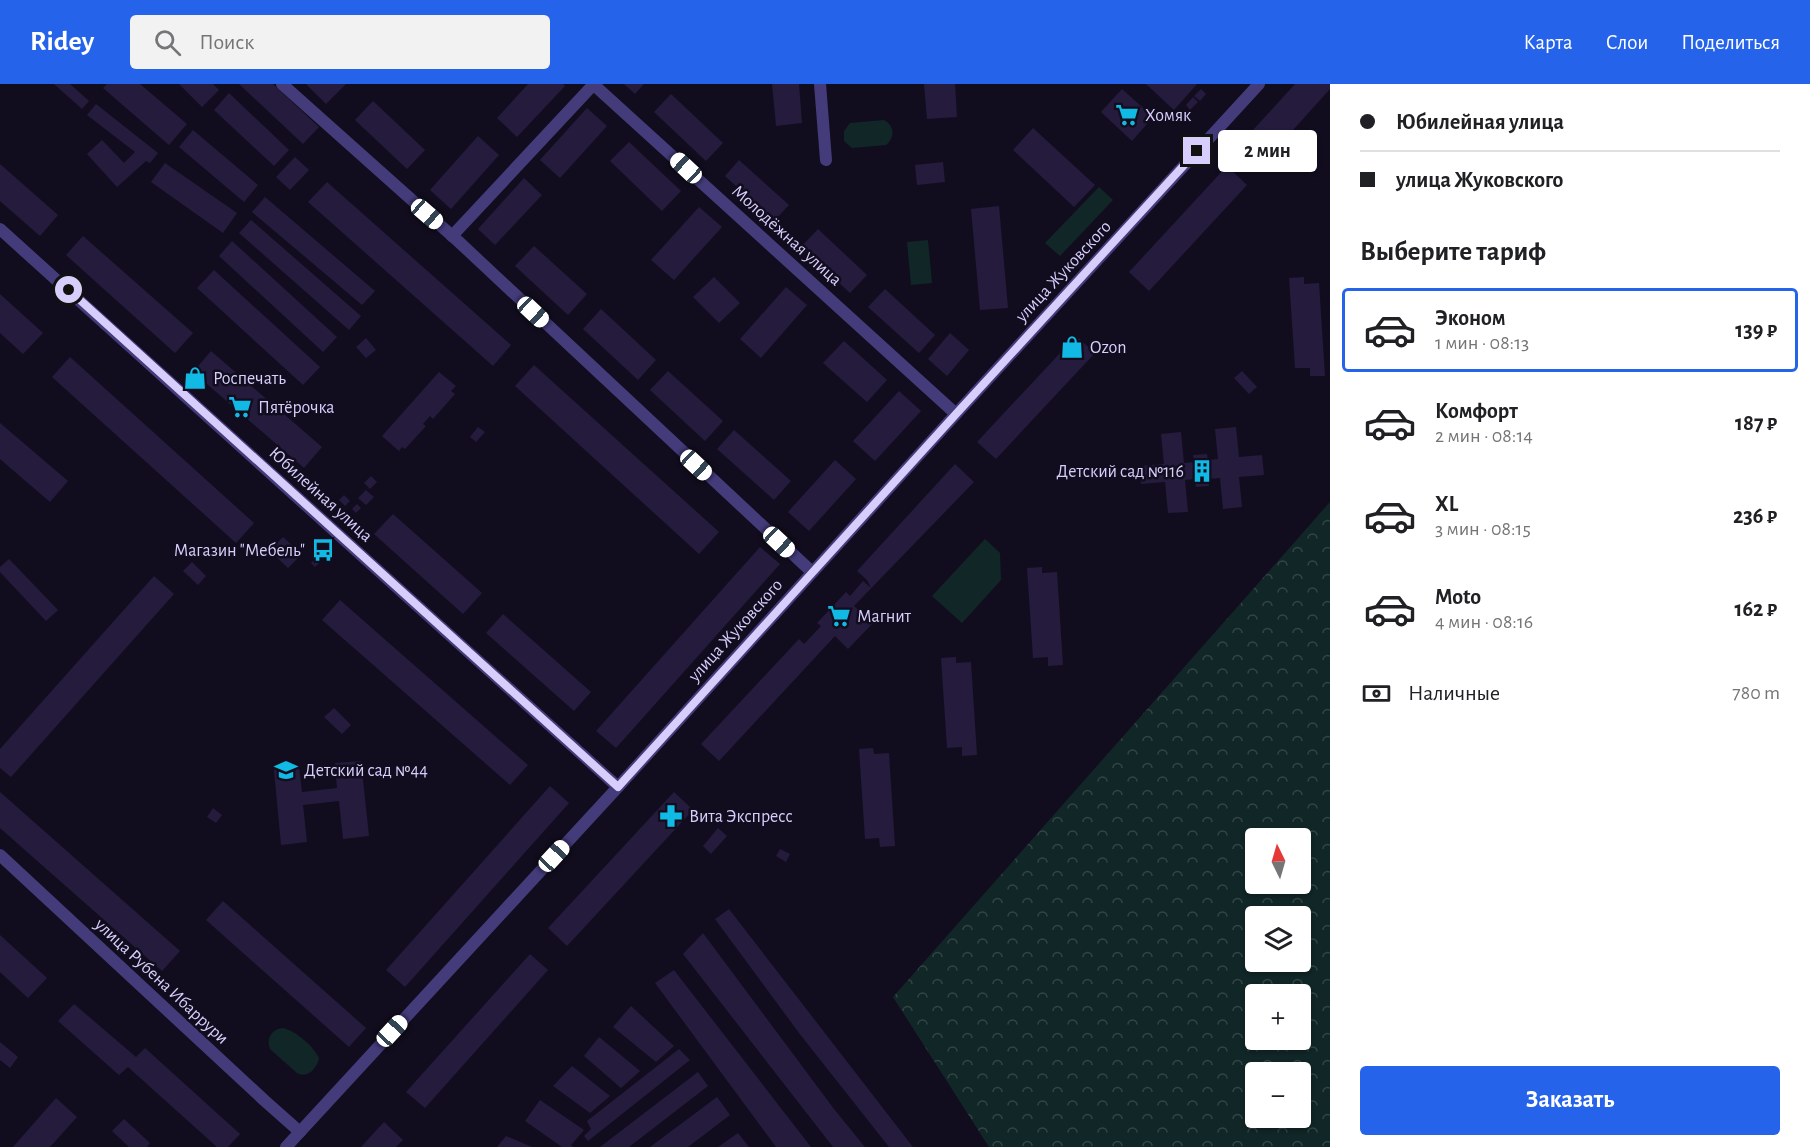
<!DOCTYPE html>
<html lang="ru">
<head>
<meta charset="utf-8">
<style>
	body { margin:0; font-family:"Alegreya Sans",sans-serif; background:#f2f2f2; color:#202124; height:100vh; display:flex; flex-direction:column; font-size:22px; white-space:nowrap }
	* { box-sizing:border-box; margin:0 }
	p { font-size:20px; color:#757577 }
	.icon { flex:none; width:33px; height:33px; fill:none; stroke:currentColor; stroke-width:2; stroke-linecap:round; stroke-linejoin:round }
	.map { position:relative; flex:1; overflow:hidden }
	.details { display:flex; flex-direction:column; background:#fff; width:480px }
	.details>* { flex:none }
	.guide { display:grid; align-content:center; height:132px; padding:0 30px; background:#fff }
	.needle { width:39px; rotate:355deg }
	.controls { position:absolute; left:1245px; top:744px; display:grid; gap:12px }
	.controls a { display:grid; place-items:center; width:66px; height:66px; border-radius:6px; background:#fff; box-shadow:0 2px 4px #0004; font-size:30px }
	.end { position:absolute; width:27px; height:27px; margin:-14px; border:8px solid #d7cefc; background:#111; box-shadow:0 0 0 3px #111 }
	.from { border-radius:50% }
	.bubble { position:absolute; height:42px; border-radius:6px; background:#fff; box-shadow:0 2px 4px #0004; font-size:20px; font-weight:700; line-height:42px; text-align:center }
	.car { position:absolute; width:18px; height:36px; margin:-18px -9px; border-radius:8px; box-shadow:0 0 4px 2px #0007; background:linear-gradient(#fff 24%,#345 0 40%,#fff 0 76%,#345 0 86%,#fff 0) }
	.guide b { display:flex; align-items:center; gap:21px; height:57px; font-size:22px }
	.guide b+b { border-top:2px solid #e0e0e0 }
	.guide i { width:15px; height:15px; background:#202124 }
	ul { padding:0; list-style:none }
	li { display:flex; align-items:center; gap:18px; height:84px; margin:0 12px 9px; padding:0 18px; border:3px solid transparent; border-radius:6px }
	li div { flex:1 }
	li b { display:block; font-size:22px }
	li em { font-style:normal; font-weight:700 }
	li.active { border-color:#2563eb }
	li>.icon { width:54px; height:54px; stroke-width:1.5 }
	h2 { padding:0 30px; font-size:27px; line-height:72px }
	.pay { display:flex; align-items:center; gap:15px; height:66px; padding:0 30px; font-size:22px }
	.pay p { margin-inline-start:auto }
	.action { display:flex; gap:12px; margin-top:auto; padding:12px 30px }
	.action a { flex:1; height:69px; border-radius:6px; background:#2563eb; color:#fff; font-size:24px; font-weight:700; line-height:69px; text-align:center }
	header { display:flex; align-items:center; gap:36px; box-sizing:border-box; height:84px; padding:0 30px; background:#2563eb; color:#fff }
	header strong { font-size:28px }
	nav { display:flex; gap:33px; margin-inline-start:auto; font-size:21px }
	.search { width:420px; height:54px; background:#f2f2f2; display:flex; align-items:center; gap:15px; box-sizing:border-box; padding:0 21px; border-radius:6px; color:#757577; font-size:22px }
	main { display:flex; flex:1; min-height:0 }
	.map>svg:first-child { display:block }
	.forest { fill:url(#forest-crowns); fill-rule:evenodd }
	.park { fill:#112627 }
	.building { fill:#251b3d }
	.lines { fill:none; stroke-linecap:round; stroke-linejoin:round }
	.minor { stroke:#443c7a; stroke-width:12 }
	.route { stroke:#d7cefc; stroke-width:8 }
	.labels { text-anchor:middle; stroke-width:5; stroke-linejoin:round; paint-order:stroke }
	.poi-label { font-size:18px; fill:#d7cefc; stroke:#120d1e; text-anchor:start }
	.street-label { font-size:18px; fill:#d7cefc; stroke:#120d1e }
</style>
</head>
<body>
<header>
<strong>Ridey</strong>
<div class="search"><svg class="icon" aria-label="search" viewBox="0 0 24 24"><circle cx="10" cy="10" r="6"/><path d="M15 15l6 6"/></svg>Поиск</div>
<nav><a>Карта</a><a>Слои</a><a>Поделиться</a></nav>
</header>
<main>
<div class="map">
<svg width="1330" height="1063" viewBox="0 0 1330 1063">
	<defs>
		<pattern id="forest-crowns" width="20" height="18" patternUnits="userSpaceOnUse" patternTransform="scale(1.5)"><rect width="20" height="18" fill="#112627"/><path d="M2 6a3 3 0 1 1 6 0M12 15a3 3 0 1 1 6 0" fill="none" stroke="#334447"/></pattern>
	</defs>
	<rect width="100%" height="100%" fill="#120d1e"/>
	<path class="forest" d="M1330 418V1063H989L893 913ZM1256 754H1300V800H1256ZM1256 832H1300V878H1256ZM1256 910H1300V956H1256ZM1256 988H1300V1034H1256Z"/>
	<g class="park">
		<path d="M884 36C895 42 895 53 886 61L852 64 844 57V47L850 39Z"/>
		<polygon points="1099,103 1113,116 1060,172 1045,159"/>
		<polygon points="928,156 932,199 911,201 907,158"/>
		<polygon points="985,455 1000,469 1001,496 962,539 932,512"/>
		<path d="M283 944C296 947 313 962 319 974 317 984 308 995 297 989L270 965C266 954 272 945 283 944Z"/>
	</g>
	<g class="building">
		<polygon points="54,0 70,0 89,17 82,25"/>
		<polygon points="107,0 140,0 187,40 169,61 103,4"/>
		<polygon points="179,0 213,0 219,6 202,23"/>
		<polygon points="239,0 273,0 319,43 303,60"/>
		<polygon points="306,0 346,0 326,20"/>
		<polygon points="528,0 563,0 565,2 517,53 497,34"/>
		<polygon points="624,0 644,0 635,10"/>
		<polygon points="772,0 799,0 802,39 776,42"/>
		<polygon points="924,0 955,0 957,33 927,35"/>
		<polygon points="1146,0 1197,0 1174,26"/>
		<polygon points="1295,0 1330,0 1330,5 1265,77 1243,57"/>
		<polygon points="1122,5 1153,33 1132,57 1101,28"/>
		<polygon points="1201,5 1206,10 1200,17 1194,12"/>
		<polygon points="229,9 289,66 274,82 214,26"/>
		<polygon points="671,10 723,59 706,77 654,28"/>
		<polygon points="1193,13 1198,18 1190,26 1186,21"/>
		<polygon points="373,17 425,66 407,85 355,36"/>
		<polygon points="96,20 158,69 150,79 146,77 117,103 87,70 102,56 124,79 135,68 87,31"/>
		<polygon points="587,24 607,42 560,94 540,76"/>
		<polygon points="1033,44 1095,101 1074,123 1013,66"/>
		<polygon points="193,46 258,101 244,118 179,63"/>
		<polygon points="478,52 499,71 451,125 430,106"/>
		<polygon points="629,58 681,107 662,127 610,77"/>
		<polygon points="295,73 309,86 290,106 276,93"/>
		<polygon points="739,76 789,121 774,137 725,92"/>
		<polygon points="943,78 945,98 917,101 915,81"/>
		<polygon points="165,79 237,129 223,149 151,98"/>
		<polygon points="0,80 58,131 40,152 0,117"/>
		<polygon points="1227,82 1247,101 1149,207 1129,188"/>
		<polygon points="524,94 542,111 495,161 478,145"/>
		<polygon points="327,98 511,261 493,282 308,118"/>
		<polygon points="265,113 375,207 362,221 252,128"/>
		<polygon points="999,122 1008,224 980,226 971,125"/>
		<polygon points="699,123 722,143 674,196 651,176"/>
		<polygon points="251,136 361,232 349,246 239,149"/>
		<polygon points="818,145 867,191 850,209 801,163"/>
		<polygon points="83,152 193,249 175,269 66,171"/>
		<polygon points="232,157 337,253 323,268 219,172"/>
		<polygon points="534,162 587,210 568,231 515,182"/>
		<polygon points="214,186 320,283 303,301 197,204"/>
		<polygon points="714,193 740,219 719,239 693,213"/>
		<polygon points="1304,193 1304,200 1319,199 1325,292 1310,292 1310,284 1295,284 1289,194"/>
		<polygon points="786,203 807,221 761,274 740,255"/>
		<polygon points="885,205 935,251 919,269 868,223"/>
		<polygon points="0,210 43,249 23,270 0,249"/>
		<polygon points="601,225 656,276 638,296 583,245"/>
		<polygon points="950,249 969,266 947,292 928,275"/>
		<polygon points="1076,252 1095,269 996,375 977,358"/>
		<polygon points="366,254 376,266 366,274 356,263"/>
		<polygon points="844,257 887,296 867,318 823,279"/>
		<polygon points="211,267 322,363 304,384 193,288"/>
		<polygon points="70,273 254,439 236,459 52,293"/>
		<polygon points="534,281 719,448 699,470 515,302"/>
		<polygon points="668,287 723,337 705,357 650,306"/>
		<polygon points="1242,287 1257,303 1249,310 1234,294"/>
		<polygon points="439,288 456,302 451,307 455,310 433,335 430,332 423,340 426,342 405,365 402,363 399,367 382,352"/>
		<polygon points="193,290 199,295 196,299 190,293"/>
		<polygon points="899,307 921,327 875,377 853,357"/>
		<polygon points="0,339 68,397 50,418 0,375"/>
		<polygon points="478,343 485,348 476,358 470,353"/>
		<polygon points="1236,343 1239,373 1262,371 1264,391 1239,393 1242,423 1223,425 1220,394 1208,395 1209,402 1196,403 1195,395 1185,396 1188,428 1168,429 1165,398 1141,400 1139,382 1164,380 1161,350 1181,348 1184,379 1194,378 1193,371 1207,370 1208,376 1218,375 1215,345"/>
		<polygon points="734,346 791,397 774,416 717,365"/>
		<polygon points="835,376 856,395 809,447 788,428"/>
		<polygon points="955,380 974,398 854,522 873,539 848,565 835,552 719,677 701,660 799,555 804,560 821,542 817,539 846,508 850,512 863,497 871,504 867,496 857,487"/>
		<polygon points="300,385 320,404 315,408 296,389"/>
		<polygon points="371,392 377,398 370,405 364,399"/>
		<polygon points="366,406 374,413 366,421 358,414"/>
		<polygon points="344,411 350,417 345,422 339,416"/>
		<polygon points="357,420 361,424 356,429 352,425"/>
		<polygon points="345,426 353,435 348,439 340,430"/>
		<polygon points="393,430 482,509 463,530 374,450"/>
		<polygon points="283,453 302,470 288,484 270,467"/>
		<polygon points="760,463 780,480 616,664 596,647"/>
		<polygon points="9,475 58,526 46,537 0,488 0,483"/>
		<polygon points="315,475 319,479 315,483 311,479"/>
		<polygon points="192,478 206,492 198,501 183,487"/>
		<polygon points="1042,483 1042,489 1057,488 1063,581 1048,582 1048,573 1033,574 1027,484"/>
		<polygon points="154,492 174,510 11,693 0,684 0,665"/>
		<polygon points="340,516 528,681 510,701 322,536"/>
		<polygon points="503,530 591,608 574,627 486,549"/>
		<polygon points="956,573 956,579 971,578 977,671 962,672 962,663 947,664 941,574"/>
		<polygon points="334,624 351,641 342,650 324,633"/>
		<polygon points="873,664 874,670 889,669 895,762 880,763 879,754 865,755 859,665"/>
		<polygon points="361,677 369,752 343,755 339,717 303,721 307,758 281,761 274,686 299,683 302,708 337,704 335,679"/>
		<polygon points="550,702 569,719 405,903 386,886"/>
		<polygon points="0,708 180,867 162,887 0,744"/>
		<polygon points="674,708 693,726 567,862 548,844"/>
		<polygon points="213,724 222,731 216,739 207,733"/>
		<polygon points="718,744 727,752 711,770 703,762"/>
		<polygon points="780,765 790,770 786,778 776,772"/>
		<polygon points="223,817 366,944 349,963 206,836"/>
		<polygon points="729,825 913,1063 889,1063 799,949 715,835"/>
		<polygon points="703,849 834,1025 865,1063 833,1063 683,870"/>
		<polygon points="0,851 47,894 28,914 0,888"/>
		<polygon points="530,870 548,886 425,1024 406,1008"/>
		<polygon points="674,886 811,1063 776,1063 655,899"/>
		<polygon points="74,920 136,973 145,964 240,1050 228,1063 217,1063 128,983 119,991 58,937"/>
		<polygon points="631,922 674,962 656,978 613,943"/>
		<polygon points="599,953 640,987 621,1004 584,972"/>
		<polygon points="0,958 18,973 10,984 0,976"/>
		<polygon points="679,965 690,976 588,1057 584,1052 591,1045 587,1037"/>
		<polygon points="572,982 610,1012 590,1029 553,1002"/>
		<polygon points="698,988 708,1002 629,1063 600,1063"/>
		<polygon points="717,1013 730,1031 688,1063 650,1063"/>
		<polygon points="56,1014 77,1033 50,1063 13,1063"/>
		<polygon points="540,1016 584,1046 571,1061 573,1063 562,1063 525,1037"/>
		<polygon points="124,1035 150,1059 147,1063 129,1063 112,1047"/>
		<polygon points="384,1038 403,1056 396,1063 361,1063"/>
		<polygon points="738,1049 749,1063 718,1063"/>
		<polygon points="506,1052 532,1063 497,1063"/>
	</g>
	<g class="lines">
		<g class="minor">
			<polyline points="282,0 459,158 812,488"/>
			<polyline points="593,0 956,330"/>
			<polyline points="820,0 826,76"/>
			<polyline points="0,145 618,703"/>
			<polyline points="452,152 594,0"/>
			<polyline points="0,771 265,1017 300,1048"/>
			<polyline points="286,1063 618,703 956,330 1259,0"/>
		</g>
	</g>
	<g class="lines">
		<polyline class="route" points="69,206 618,703 956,330 1197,67"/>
	</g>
	<defs>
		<g id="supermarket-bare" transform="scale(1.8)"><path d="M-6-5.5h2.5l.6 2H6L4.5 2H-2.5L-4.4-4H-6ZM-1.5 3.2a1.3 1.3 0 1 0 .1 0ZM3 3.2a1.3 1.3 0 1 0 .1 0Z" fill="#10bae5" stroke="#120d1e" stroke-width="2.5" paint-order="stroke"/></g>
		<g id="shop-bare" transform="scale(1.8)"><path d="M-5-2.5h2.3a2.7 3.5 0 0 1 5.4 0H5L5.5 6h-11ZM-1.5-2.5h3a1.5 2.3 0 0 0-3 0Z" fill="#10bae5" stroke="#120d1e" stroke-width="2.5" paint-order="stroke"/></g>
		<g id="building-bare" transform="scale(1.8)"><path d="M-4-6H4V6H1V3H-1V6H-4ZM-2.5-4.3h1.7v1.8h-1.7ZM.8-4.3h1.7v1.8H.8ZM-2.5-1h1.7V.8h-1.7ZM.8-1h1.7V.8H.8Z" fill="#10bae5" stroke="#120d1e" stroke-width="2.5" paint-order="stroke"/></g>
		<g id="bus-bare" transform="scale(1.8)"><path d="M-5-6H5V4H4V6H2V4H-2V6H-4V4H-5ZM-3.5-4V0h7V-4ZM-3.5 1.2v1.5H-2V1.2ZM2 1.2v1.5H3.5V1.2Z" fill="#10bae5" stroke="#120d1e" stroke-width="2.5" paint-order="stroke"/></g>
		<g id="school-bare" transform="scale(1.8)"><path d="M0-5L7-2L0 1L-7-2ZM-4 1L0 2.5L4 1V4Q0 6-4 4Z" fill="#10bae5" stroke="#120d1e" stroke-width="2.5" paint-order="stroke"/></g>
		<g id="pharmacy-bare" transform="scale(1.8)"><path d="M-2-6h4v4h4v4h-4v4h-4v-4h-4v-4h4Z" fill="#10bae5" stroke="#120d1e" stroke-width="2.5" paint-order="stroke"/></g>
	</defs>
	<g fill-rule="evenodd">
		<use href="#supermarket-bare" x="1127" y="31"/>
		<use href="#shop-bare" x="1072" y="263"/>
		<use href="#shop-bare" x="195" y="294"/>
		<use href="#supermarket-bare" x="240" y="323"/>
		<use href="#building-bare" x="1202" y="387"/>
		<use href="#bus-bare" x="323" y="466"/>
		<use href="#supermarket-bare" x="839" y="532"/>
		<use href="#school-bare" x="286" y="686"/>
		<use href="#pharmacy-bare" x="671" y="732"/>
	</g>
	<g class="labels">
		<g class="poi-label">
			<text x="1145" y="37">Хомяк</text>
			<text x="1090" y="269">Ozon</text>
			<text x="213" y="300">Роспечать</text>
			<text x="258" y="329">Пятёрочка</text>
			<text x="1184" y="393" text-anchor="end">Детский сад №116</text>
			<text x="305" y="472" text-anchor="end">Магазин "Мебель"</text>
			<text x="857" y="538">Магнит</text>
			<text x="304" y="692">Детский сад №44</text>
			<text x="689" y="738">Вита Экспресс</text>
		</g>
		<g class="street-label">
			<text transform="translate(787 151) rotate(42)" y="6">Молодёжная улица</text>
			<text transform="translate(1063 187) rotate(-47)" y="6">улица Жуковского</text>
			<text transform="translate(321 410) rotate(42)" y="6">Юбилейная улица</text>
			<text transform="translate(735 546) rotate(-48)" y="6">улица Жуковского</text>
			<text transform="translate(162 897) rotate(43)" y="6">улица Рубена Ибаррури</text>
		</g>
	</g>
</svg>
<div class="controls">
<a><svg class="needle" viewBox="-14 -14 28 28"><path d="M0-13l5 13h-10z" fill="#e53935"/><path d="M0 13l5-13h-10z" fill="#757577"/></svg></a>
<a><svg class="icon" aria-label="layers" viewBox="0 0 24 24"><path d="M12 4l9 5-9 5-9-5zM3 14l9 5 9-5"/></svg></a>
<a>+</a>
<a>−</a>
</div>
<i class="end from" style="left:69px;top:206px"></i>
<i class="end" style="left:1197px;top:67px"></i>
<div class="bubble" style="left:1218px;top:46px;width:99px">2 мин</div>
<i class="car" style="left:686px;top:84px;rotate:313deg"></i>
<i class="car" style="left:427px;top:130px;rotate:131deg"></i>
<i class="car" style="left:533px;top:228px;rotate:133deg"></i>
<i class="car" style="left:696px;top:381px;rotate:133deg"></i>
<i class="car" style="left:779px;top:458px;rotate:133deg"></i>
<i class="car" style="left:554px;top:772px;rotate:43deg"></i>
<i class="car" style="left:392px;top:947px;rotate:43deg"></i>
</div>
<section class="details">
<div class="guide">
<b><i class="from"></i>Юбилейная улица</b>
<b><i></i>улица Жуковского</b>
</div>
<h2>Выберите тариф</h2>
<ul>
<li class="active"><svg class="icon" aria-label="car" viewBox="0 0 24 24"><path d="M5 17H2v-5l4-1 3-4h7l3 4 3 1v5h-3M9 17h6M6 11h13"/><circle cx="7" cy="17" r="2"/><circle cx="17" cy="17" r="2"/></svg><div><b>Эконом</b><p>1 мин · 08:13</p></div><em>139 ₽</em></li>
<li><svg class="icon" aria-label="car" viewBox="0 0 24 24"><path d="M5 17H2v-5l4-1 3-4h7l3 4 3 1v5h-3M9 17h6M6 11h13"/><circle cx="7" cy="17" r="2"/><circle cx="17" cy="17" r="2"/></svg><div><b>Комфорт</b><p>2 мин · 08:14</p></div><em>187 ₽</em></li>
<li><svg class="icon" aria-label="car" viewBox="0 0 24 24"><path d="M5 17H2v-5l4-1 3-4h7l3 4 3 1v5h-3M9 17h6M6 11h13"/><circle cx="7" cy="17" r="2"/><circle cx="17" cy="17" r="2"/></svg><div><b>XL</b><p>3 мин · 08:15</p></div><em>236 ₽</em></li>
<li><svg class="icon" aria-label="car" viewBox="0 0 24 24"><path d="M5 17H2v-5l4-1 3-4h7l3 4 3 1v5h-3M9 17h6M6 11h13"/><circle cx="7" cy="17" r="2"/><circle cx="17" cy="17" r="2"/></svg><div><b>Moto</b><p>4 мин · 08:16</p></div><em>162 ₽</em></li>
</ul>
<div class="pay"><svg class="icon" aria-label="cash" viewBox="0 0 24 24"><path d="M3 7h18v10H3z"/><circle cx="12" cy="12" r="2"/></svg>Наличные<p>780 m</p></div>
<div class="action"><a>Заказать</a></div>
</section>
</main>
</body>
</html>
